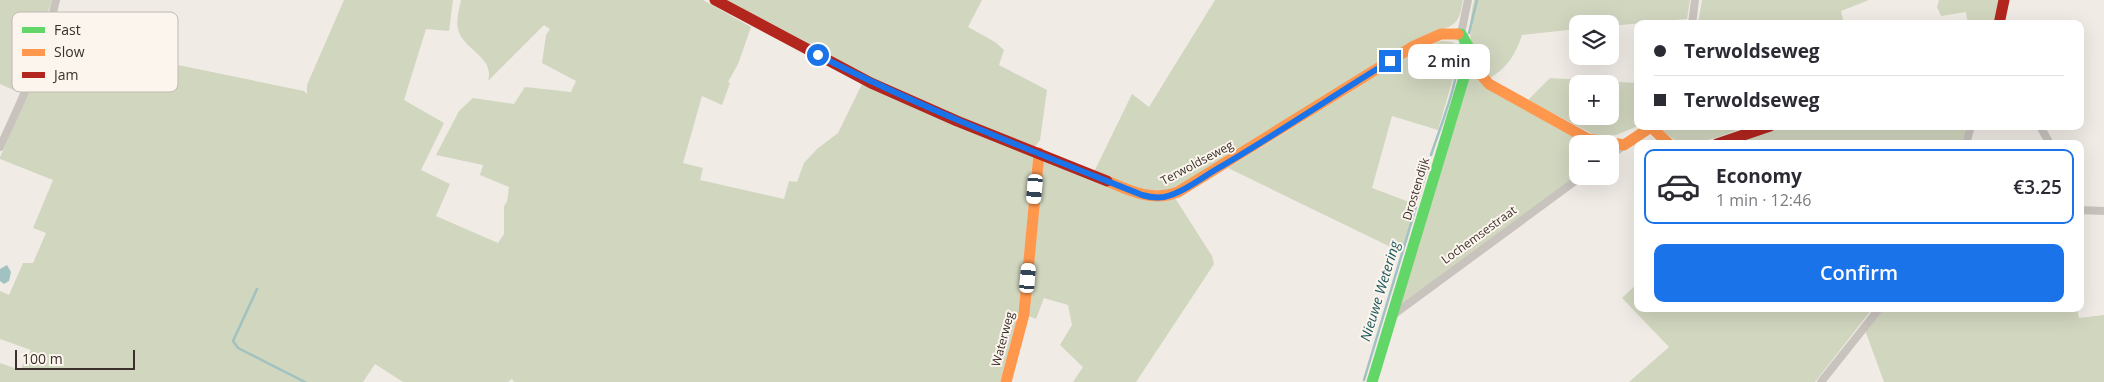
<!DOCTYPE html>
<html lang="en">
<head>
<meta charset="utf-8">
<style>
	body { margin:0; font-family:"Open Sans",sans-serif; background:#f7f7f7; color:#2b2b33; height:100vh; display:flex; flex-direction:column; font-size:19px; white-space:nowrap }
	* { box-sizing:border-box; margin:0 }
	p { font-size:16px; color:#7c7c81 }
	.icon { flex:none; width:28px; height:28px; fill:none; stroke:currentColor; stroke-width:2; stroke-linecap:round; stroke-linejoin:round }
	.map { position:relative; flex:1; overflow:hidden }
	.side { position:absolute; left:1634px; top:140px; width:450px; height:172px; display:flex; flex-direction:column; background:#fff; border-radius:10px; box-shadow:0 5px 20px #0002 }
	.side>* { flex:none }
	.hud { position:absolute; left:1634px; top:20px; width:450px; height:110px; border-radius:10px; box-shadow:0 5px 20px #0002; display:grid; align-content:center; height:110px; padding:0 20px; background:#fff }
	.fabs { position:absolute; left:1569px; top:15px; display:grid; gap:10px }
	.fabs a { display:grid; place-items:center; width:50px; height:50px; border-radius:10px; background:#fff; box-shadow:0 5px 20px #0002; font-size:25px }
	.scale { position:absolute; left:15px; bottom:12px; width:120px; box-sizing:border-box; padding-left:5px; border:2px solid #3b302b; border-top:0; font-size:14px; line-height:18px; white-space:nowrap; color:#3b302b; -webkit-text-stroke:4px #fbf5ee; paint-order:stroke }
	.end { position:absolute; width:22px; height:22px; margin:-11px; border:6px solid #1a73e8; background:#fff; box-shadow:0 0 0 2px #fff }
	.from { border-radius:50% }
	.bubble { position:absolute; height:35px; border-radius:10px; background:#fff; box-shadow:0 5px 20px #0002; font-size:16px; font-weight:600; line-height:35px; text-align:center }
	.car { position:absolute; width:15px; height:30px; margin:-15px -8px; border-radius:6px; box-shadow:0 0 4px 1px #0007; background:linear-gradient(#fff 24%,#345 0 40%,#fff 0 76%,#345 0 86%,#fff 0) }
	.hud b { display:flex; align-items:center; gap:18px; height:48px; font-size:19px }
	.hud b+b { border-top:1px solid #e1e1e2 }
	.hud i { width:12px; height:12px; background:#2b2b33 }
	ul { padding:9px 0 0; list-style:none }
	li { display:flex; align-items:center; gap:15px; height:75px; margin:0 10px 8px; padding:0 10px; border:2px solid transparent; border-radius:10px }
	li div { flex:1 }
	li b { display:block; font-size:19px }
	li em { font-style:normal; font-weight:600 }
	li.active { border-color:#1a73e8 }
	li>.icon { width:45px; height:45px; stroke-width:1.5 }
	.button { display:flex; gap:10px; margin-top:auto; padding:10px 20px }
	.button a { flex:1; height:58px; border-radius:10px; background:#1a73e8; color:#fff; font-size:20px; font-weight:600; line-height:58px; text-align:center }
	.map>svg:first-child { display:block }
	.green { fill:#d1d6bf; fill-rule:evenodd }
	.water { fill:#a1c2c1 }
	.lines { fill:none; stroke-linecap:round; stroke-linejoin:round }
	.stream { stroke:#a1c2c1; stroke-width:2.5 }
	.street { stroke:#c9c3be; stroke-width:8 }
	.fast { stroke:#63d668; stroke-width:11 }
	.slow { stroke:#ff974d; stroke-width:11 }
	.jam { stroke:#b3261e; stroke-width:11 }
	.route { stroke:#1a73e8; stroke-width:6 }
	.labels { text-anchor:middle; stroke-width:4; stroke-linejoin:round; paint-order:stroke }
	.street-label { font-size:12px; fill:#3b302b; stroke:#fbf5ee }
	.water-label { font-size:14px; font-style:italic; fill:#1f5a5e; stroke:#fbf5ee }
	.key { fill:#fbf5ee; stroke:#c1bab4; stroke-width:1 }
	.key-label { font-size:14px; fill:#3b302b }
</style>
</head>
<body>
<div class="map">
<svg width="2104" height="382" viewBox="0 0 2104 382">
	<rect width="100%" height="100%" fill="#f0ebe5"/>
	<g class="green">
		<polygon points="0,0 52,0 36,48 18,92 0,84"/>
		<path d="M344 0H453L449 31 426 29 404 100 444 123 421 170 450 184 436 216 498 243 504 234V206L507 202 509 187 480 175 483 165 436 155 459 111 473 98 514 104 525 87 571 92 576 81 542 63 546 35 550 29 544 25 488 81C495 58 465 50 459 32 455 22 459 10 461 0H703L751 27 738 64 728 82 730 83 722 105 702 96 683 163 703 168 700 180 784 199 789 181 797 182 804 163 817 149 838 133 863 82 1033 156 1019 317 1000 382H514L512 379 508 382H403L375 364 363 382H0V363L20 370 31 350 0 339V291L9 295 23 263H33L46 233 33 228 53 180 0 159V157L41 64 109 92 121 57 183 66 304 91 307 94V85Z"/>
		<polygon points="725,0 982,0 968,27 995,42 1004,50 999,65 1047,90 1040,140 1034,148 892,89"/>
		<path d="M1215 0H1463C1460 16 1459 25 1442 29L1171 191 1152 193 1094 172 1132 94 1149 107Z"/>
		<path d="M1474 0H1690L1687 19 1610 26V24H1578L1577 29 1522 35C1516 54 1507 68 1490 78 1468 53 1467 32 1474 0Z"/>
		<polygon points="1702,0 1869,0 1841,11 1844,24 1698,24"/>
		<polygon points="1939,0 1999,0 1994,24 1968,24 1966,12 1941,16 1937,7"/>
		<path d="M1440 41C1450 41 1459 41 1460 54L1438 130 1392 116 1372 188 1417 205 1403 253 1228 168 1418 50Z"/>
		<polygon points="1473,74 1596,144 1578,144 1577,175 1397,308 1469,76"/>
		<path d="M1550 78 1637 83 1638 126 1616 135 1598 137 1528 100ZM1578 84H1610V116H1578Z"/>
		<path d="M1662 126H1748C1731 132 1698 147 1680 142 1673 140 1667 134 1661 130Z"/>
		<polygon points="1781,126 1967,126 1962,144 1729,144"/>
		<polygon points="1042,159 1141,197 1175,198 1212,256 1214,264 1136,382 1073,382 1083,367 1060,345 1072,325 1068,305 1044,298 1036,319 1026,315"/>
		<polygon points="1637,284 1638,309 1872,309 1815,382 1629,382 1669,347 1622,298"/>
		<polygon points="1884,309 2077,309 2079,318 2104,315 2104,382 1884,382 1865,330"/>
	</g>
	<polygon class="water" points="7,265 11,272 9,281 4,284 0,281 0,269"/>
	<g class="lines">
		<g class="stream">
			<polyline points="1469,33 1477,0"/>
			<path d="M1431 155C1443 119 1459 82 1460 44"/>
			<polyline points="1418,199 1429,163"/>
			<polyline points="257,289 233,341 238,348 305,382"/>
			<polyline points="1364,380 1416,207"/>
		</g>
		<g class="street">
			<polyline points="1692,24 1695,0"/>
			<polyline points="1461,34 1468,0"/>
			<polyline points="2040,126 2050,144"/>
			<polyline points="1966,144 1971,126"/>
			<path d="M0 147C22 99 45 52 56 0"/>
			<polyline points="1610,156 1624,145"/>
			<polyline points="2080,210 2104,211"/>
			<polyline points="1393,315 1582,176"/>
			<polyline points="1821,382 1879,309"/>
		</g>
		<polyline class="fast" points="1372,382 1469,61 1468,46 1461,34 1458,34"/>
		<g class="slow">
			<polyline points="1469,61 1489,84 1588,139 1624,145 1651,127 1669,144"/>
			<path d="M1107 181C1131 191 1152 202 1178 192L1414 46 1441 34H1458"/>
			<polyline points="1006,382 1024,314 1039,153"/>
		</g>
		<g class="jam">
			<polyline points="715,0 871,83 957,121 1107,181"/>
			<polyline points="1999,24 2004,0"/>
			<polyline points="1717,144 1770,126"/>
		</g>
	</g>
	<g class="lines">
		<path class="route" d="M818 55C923 109 1032 151 1142 195 1149 197 1157 198 1164 197 1182 193 1200 179 1215 170 1274 136 1331 97 1390 61"/>
	</g>
	<g class="labels">
		<g class="street-label">
			<text transform="translate(1197 163) rotate(-28)" y="4">Terwoldseweg</text>
			<text transform="translate(1416 189) rotate(-73)" y="4">Drostendijk</text>
			<text transform="translate(1479 235) rotate(-36)" y="4">Lochemsestraat</text>
			<text transform="translate(1003 339) rotate(-75)" y="4">Waterweg</text>
		</g>
		<g class="water-label">
			<text transform="translate(1380 291) rotate(-73)" y="5">Nieuwe Wetering</text>
		</g>
	</g>
	<rect x="12" y="12" width="166" height="80" rx="8" class="key"/>
	<rect x="22" y="27" width="23" height="6" fill="#63d668"/>
	<rect x="22" y="49" width="23" height="7" fill="#ff974d"/>
	<rect x="22" y="72" width="23" height="6" fill="#b3261e"/>
	<g class="key-label">
		<text x="54" y="35">Fast</text>
		<text x="54" y="57">Slow</text>
		<text x="54" y="80">Jam</text>
	</g>
</svg>
<div class="fabs">
<a><svg class="icon" aria-label="layers" viewBox="0 0 24 24"><path d="M12 4l9 5-9 5-9-5zM3 14l9 5 9-5"/></svg></a>
<a>+</a>
<a>−</a>
</div>
<div class="scale">100 m</div>
<i class="end from" style="left:818px;top:55px"></i>
<i class="end" style="left:1390px;top:61px"></i>
<div class="bubble" style="left:1408px;top:44px;width:82px">2 min</div>
<i class="car" style="left:1035px;top:189px;rotate:185deg"></i>
<i class="car" style="left:1028px;top:278px;rotate:5deg"></i>
<div class="hud">
<b><i class="from"></i>Terwoldseweg</b>
<b><i></i>Terwoldseweg</b>
</div>
<section class="side">
<ul>
<li class="active"><svg class="icon" aria-label="car" viewBox="0 0 24 24"><path d="M5 17H2v-5l4-1 3-4h7l3 4 3 1v5h-3M9 17h6M6 11h13"/><circle cx="7" cy="17" r="2"/><circle cx="17" cy="17" r="2"/></svg><div><b>Economy</b><p>1 min · 12:46</p></div><em>€3.25</em></li>
</ul>
<div class="button"><a>Confirm</a></div>
</section>
</div>
</body>
</html>
